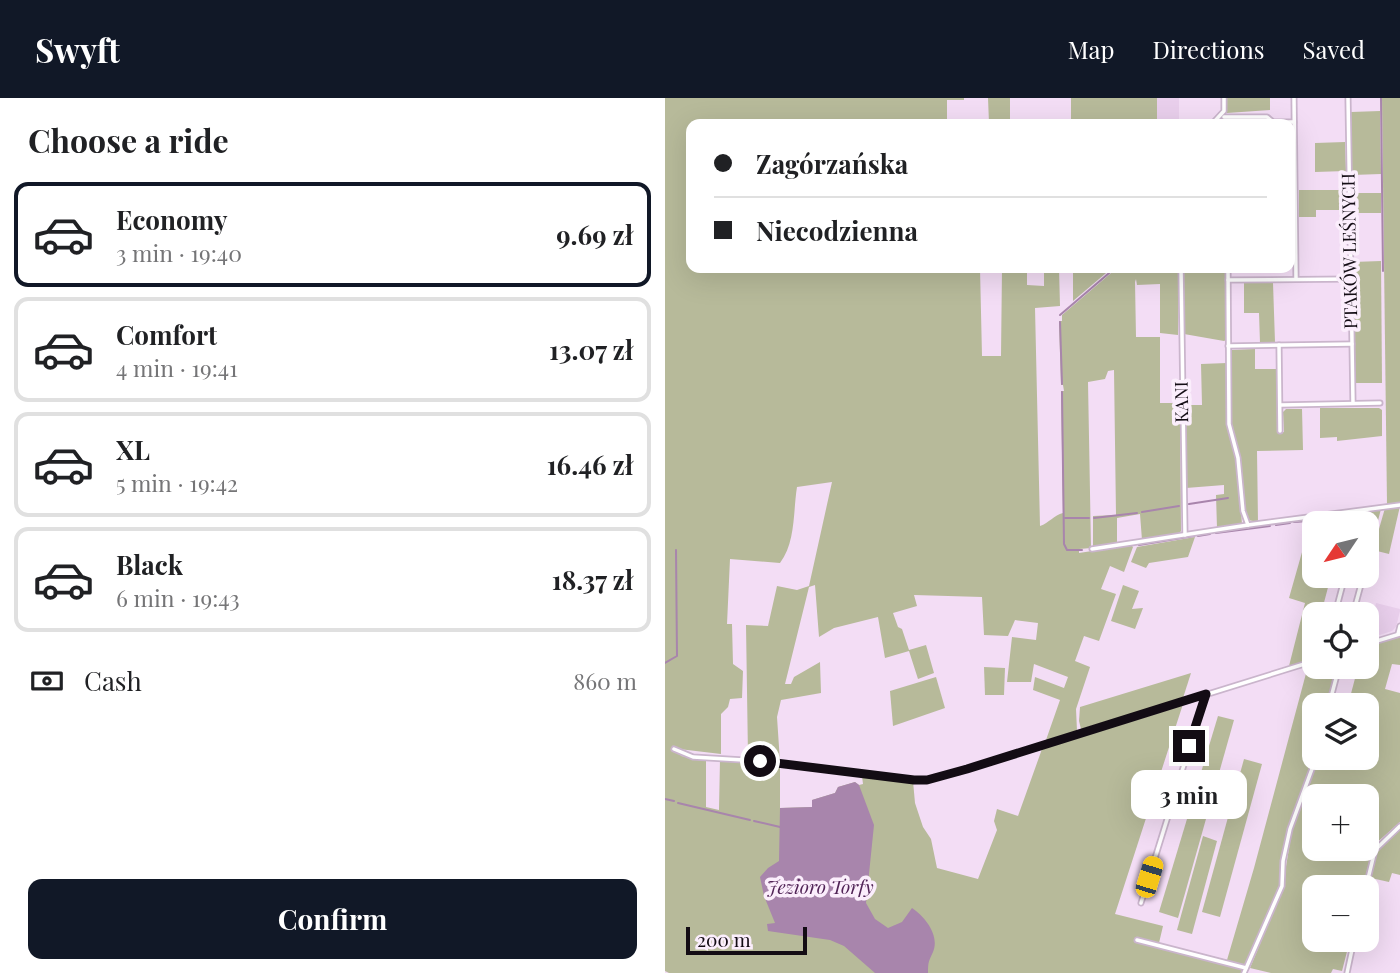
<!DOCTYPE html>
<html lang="en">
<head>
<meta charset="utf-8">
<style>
	body { margin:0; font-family:"Playfair Display",serif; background:#f2f2f2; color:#202124; height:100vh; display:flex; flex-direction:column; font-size:26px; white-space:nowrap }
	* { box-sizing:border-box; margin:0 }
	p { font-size:23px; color:#757577 }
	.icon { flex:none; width:38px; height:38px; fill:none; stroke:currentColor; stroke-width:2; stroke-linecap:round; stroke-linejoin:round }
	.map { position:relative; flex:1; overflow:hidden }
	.drawer { display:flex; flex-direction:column; background:#fff; width:665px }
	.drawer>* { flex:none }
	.banner { position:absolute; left:21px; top:21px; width:609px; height:154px; border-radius:14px; box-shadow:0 7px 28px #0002; display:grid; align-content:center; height:154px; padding:0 28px; background:#fff }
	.needle { width:46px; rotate:235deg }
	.controls { position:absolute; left:637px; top:413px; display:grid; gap:14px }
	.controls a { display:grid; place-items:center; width:77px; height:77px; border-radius:14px; background:#fff; box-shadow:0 7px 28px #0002; font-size:35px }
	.scale { position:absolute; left:21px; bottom:18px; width:121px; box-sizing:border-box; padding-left:7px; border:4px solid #130c14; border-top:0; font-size:19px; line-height:24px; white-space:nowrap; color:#130c14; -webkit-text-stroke:5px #fbeefc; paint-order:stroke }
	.end { position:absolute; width:32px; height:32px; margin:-16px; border:9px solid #130c14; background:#fff; box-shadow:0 0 0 4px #fff }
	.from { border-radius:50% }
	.bubble { position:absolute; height:49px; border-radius:14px; background:#fff; box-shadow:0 7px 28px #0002; font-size:23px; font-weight:700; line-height:49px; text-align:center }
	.car { position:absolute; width:21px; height:42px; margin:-21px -10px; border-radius:9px; box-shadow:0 0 5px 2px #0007; background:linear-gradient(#f5c518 24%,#345 0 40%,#f5c518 0 76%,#345 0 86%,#f5c518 0) }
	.banner b { display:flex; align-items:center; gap:24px; height:66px; font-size:26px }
	.banner b+b { border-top:2px solid #e0e0e0 }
	.banner i { width:18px; height:18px; background:#202124 }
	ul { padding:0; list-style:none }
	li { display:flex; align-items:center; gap:21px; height:105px; margin:0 14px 10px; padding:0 14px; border:4px solid #e0e0e0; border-radius:14px }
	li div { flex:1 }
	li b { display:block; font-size:26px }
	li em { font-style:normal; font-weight:700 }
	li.active { border-color:#111827 }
	li>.icon { width:63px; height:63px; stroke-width:1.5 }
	h2 { padding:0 28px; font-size:32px; line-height:84px }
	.pay { display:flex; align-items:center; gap:18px; height:77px; padding:0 28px; font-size:26px }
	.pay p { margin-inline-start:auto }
	.action { display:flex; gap:14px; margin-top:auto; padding:14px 28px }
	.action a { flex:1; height:80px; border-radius:14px; background:#111827; color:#fff; font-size:28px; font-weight:700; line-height:80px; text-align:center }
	header { display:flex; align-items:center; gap:42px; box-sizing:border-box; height:98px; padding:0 35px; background:#111827; color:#fff }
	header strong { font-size:33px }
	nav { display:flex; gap:38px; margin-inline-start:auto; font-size:24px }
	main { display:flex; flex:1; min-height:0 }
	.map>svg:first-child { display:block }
	.built { fill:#e9cfec }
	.green { fill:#b7ba9a; fill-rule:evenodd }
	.water { fill:#a885ac }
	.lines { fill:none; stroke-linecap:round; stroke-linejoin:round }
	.stream { stroke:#a885ac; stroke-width:2 }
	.minor-casing { stroke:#cab5cc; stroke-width:7 }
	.minor { stroke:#fff; stroke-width:3.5 }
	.route { stroke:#130c14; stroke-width:9 }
	.labels { text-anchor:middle; stroke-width:7; stroke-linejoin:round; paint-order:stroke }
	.street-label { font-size:18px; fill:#130c14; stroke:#fbeefc }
	.water-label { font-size:19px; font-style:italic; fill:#512457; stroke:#fbeefc }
</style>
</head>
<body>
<header>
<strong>Swyft</strong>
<nav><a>Map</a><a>Directions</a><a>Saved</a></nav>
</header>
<main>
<section class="drawer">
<h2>Choose a ride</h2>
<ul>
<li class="active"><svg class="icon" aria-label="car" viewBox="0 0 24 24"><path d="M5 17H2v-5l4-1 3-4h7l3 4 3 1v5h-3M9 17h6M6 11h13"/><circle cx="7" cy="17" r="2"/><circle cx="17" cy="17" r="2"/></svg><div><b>Economy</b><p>3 min · 19:40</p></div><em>9.69 zł</em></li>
<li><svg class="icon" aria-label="car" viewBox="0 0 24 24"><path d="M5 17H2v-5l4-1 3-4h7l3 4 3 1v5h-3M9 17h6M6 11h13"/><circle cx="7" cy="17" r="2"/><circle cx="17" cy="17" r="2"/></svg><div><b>Comfort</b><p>4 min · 19:41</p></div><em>13.07 zł</em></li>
<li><svg class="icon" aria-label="car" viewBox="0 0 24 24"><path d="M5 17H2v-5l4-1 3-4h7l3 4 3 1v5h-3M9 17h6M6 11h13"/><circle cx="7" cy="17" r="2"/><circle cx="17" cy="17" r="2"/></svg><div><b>XL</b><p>5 min · 19:42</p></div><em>16.46 zł</em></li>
<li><svg class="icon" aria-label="car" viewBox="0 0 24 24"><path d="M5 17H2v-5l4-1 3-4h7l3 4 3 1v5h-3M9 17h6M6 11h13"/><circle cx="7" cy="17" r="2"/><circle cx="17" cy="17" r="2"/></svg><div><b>Black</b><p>6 min · 19:43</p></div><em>18.37 zł</em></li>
</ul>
<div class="pay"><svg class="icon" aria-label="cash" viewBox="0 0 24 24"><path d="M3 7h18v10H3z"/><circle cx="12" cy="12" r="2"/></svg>Cash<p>860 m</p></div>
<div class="action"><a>Confirm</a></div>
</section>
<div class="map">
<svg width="735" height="875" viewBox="0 0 735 875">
	<rect width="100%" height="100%" fill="#f3ddf5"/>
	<g class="built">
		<rect x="492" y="0" width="22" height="26"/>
		<polygon points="711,505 735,511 735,513 731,529 727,533 702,541"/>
	</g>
	<g class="green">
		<path d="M0 0H299V2H282V22L267 23 266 26H26V170H315L317 258H336L337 170H362V187L379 188V170H394L395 208 370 210 375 428C384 425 389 417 398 415L396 293H399L398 287H396L394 223H397V217L452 170H514L513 237 495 235V186L472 187 471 181 470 184 471 239H495V305H515L516 433 514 436 477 442 475 416 452 420V446L428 449V418L451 417 449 272 443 273 440 281 423 284 426 450 414 451V455L466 447 468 449 459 474 445 468 436 491 451 496 434 543 419 538 410 563 425 569 411 611 412 633 381 642 395 602 368 592 370 579 399 590 403 579 369 566 366 584H342L347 539 371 542 373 525 350 522 343 538 319 537 317 499 249 497 252 508 228 515 233 529 237 531 244 552 261 547 269 575 253 581 244 553 220 560 213 519 169 530 154 539 150 487 144 489 120 586H126L129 579 155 564 156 595 116 602 112 619 115 664 83 659 81 527 103 528 112 488 132 492 144 488 167 384 132 389C128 413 131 444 115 465L65 461 62 526H67L68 566 78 573 77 600 65 601 63 609 56 616V656L14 651 16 658 41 661V709L54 712 55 662 115 670V710L147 709V702L170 695 173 689 190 684 194 687 198 686 197 678 248 683 250 705 258 729 266 741 272 770 313 781 332 732 329 723 332 711 353 718 377 651 518 606 450 816 498 828 494 845 562 862 589 770 643 568 649 566V569H671L662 607H649V659L620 741 614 791 580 868 563 862 560 867 578 872 577 875H4L0 873Z"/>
		<polygon points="323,0 345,0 345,26 303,26 324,25"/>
		<rect x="406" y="0" width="86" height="26"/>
		<polygon points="562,0 605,0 605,12 562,15"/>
		<polygon points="717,0 735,0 735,405 722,406"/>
		<polygon points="715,13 716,76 687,77 686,14"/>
		<polygon points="680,44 681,73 650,74 650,45"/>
		<polygon points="634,92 681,92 681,112 651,112 651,119 634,119"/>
		<polygon points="688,95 716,95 716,115 687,115"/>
		<polygon points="716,163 717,285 690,285 688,164"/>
		<polygon points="397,170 447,170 408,203 408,171"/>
		<polygon points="519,170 561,170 561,242 559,243 519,236"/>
		<polygon points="579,185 608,185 610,244 595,245 594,215 579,215"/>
		<polygon points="590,251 590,271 612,271 613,335 619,334 618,314 621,311 637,311 638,352 592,353 593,424 583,422 579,412 573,362 567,336 565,252"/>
		<polygon points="562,265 564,335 573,373 577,426 552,430 551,397 559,396 559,387 521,390 520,307 537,307 536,266"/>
		<polygon points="655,310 714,310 717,312 717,338 672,343 672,339 655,340"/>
		<polygon points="735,408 724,456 708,452 720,410"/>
		<polygon points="716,411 702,465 702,425 650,425 647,422 647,420"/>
		<polygon points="645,426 649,431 649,478 666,478 656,516 649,516 649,543 645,562 624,568 640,505 624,500"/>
		<polygon points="530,439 523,459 484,465 481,470 466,464 472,449"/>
		<polygon points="458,487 474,493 467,511 478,510 470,531 446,523"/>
		<path d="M735 538V567L727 566 720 591 735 595V724L708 748 698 789H649V842H685L677 873 668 871 666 875H606L585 870 617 793 627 732 653 660H702V607H683L693 569H702V549ZM649 698H702V751H649Z"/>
		<polygon points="319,569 340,570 339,597 320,597"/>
		<polygon points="526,575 518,600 416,631 414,623 415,609"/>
		<polygon points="271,579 280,610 228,628 225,593"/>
		<polygon points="553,618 569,622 513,820 494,814"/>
		<polygon points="579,661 597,666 555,819 537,814"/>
		<polygon points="735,732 735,777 727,775 724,784 706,780 713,752"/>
		<polygon points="538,738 552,743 527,836 512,832"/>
	</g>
	<path class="water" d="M190 684 194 687 209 727 201 805 210 821 223 830 237 824 247 810C260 819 275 837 268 854 264 863 263 863 263 875H210L179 848 165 842 103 833 102 826 110 825 99 798 95 779 103 770 114 763 115 710 147 709V702L170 695 173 689Z"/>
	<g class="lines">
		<g class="stream">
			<polyline points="716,0 718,173"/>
			<polyline points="551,26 557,21"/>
			<polyline points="395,217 450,170"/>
			<polyline points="395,224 397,286"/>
			<polyline points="397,294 399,446 402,452 417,452"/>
			<polyline points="524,406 563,400"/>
			<polyline points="477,414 514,408"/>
			<polyline points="400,420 424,420"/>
			<polyline points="429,420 472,415"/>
			<polyline points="629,424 643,423"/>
			<polyline points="611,427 625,425"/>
			<polyline points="551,435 605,428"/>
			<polyline points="533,438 545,436"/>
			<polyline points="474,447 529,438"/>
			<polyline points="0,565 12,558 11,452"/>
			<polyline points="0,701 9,703"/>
			<polyline points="13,705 85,722"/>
			<polyline points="89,723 115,729"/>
		</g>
		<g class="minor-casing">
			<g id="minor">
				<polyline points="629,0 631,181"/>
				<polyline points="683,0 688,305"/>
				<polyline points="559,19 602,19 608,24 629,24"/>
				<polyline points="547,26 559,13 559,0"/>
				<polyline points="516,170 520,437"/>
				<polyline points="563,170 564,326 573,360 578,413 583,427"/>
				<polyline points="563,182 686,181"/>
				<polyline points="614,247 615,333"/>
				<polyline points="563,248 687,246"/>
				<polyline points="616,307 715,305"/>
				<polyline points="427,451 583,427 735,407"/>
				<polyline points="670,516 680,478"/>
				<polyline points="688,516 698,479"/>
				<polyline points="733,536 735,528"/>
				<polyline points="702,546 735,536"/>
				<polyline points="664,607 674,569"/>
				<polyline points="9,651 28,659 95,663 249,682 262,682 302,671 649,563"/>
				<polyline points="701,789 710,752 735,728"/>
				<polyline points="476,805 541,596"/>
				<polyline points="472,842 581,870"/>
				<polyline points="579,875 617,788 618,763 625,731 651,660"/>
				<polyline points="682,875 689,842"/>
			</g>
		</g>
		<use href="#minor" class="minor"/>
	</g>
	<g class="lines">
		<polyline class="route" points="95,663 249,682 262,682 302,671 541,596 524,648"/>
	</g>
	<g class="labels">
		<g class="street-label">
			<text transform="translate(685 153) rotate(-91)" y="6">PTAKÓW LEŚNYCH</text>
			<text transform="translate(517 304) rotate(-91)" y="6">KANI</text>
		</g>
		<g class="water-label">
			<text x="155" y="796">Jezioro Torfy</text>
		</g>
	</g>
</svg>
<div class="controls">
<a><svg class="needle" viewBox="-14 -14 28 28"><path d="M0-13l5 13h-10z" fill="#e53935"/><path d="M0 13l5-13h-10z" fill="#757577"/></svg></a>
<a><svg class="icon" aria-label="locate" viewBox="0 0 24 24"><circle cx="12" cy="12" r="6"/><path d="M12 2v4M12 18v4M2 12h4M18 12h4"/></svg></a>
<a><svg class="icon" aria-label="layers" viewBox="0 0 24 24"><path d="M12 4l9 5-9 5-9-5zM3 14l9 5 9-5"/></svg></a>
<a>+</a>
<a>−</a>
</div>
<div class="scale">200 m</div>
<i class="end from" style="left:95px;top:663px"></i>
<i class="end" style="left:524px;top:648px"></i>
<div class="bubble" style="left:466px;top:672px;width:116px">3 min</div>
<i class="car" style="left:484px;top:779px;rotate:17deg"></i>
<div class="banner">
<b><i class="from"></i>Zagórzańska</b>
<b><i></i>Niecodzienna</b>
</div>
</div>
</main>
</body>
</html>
